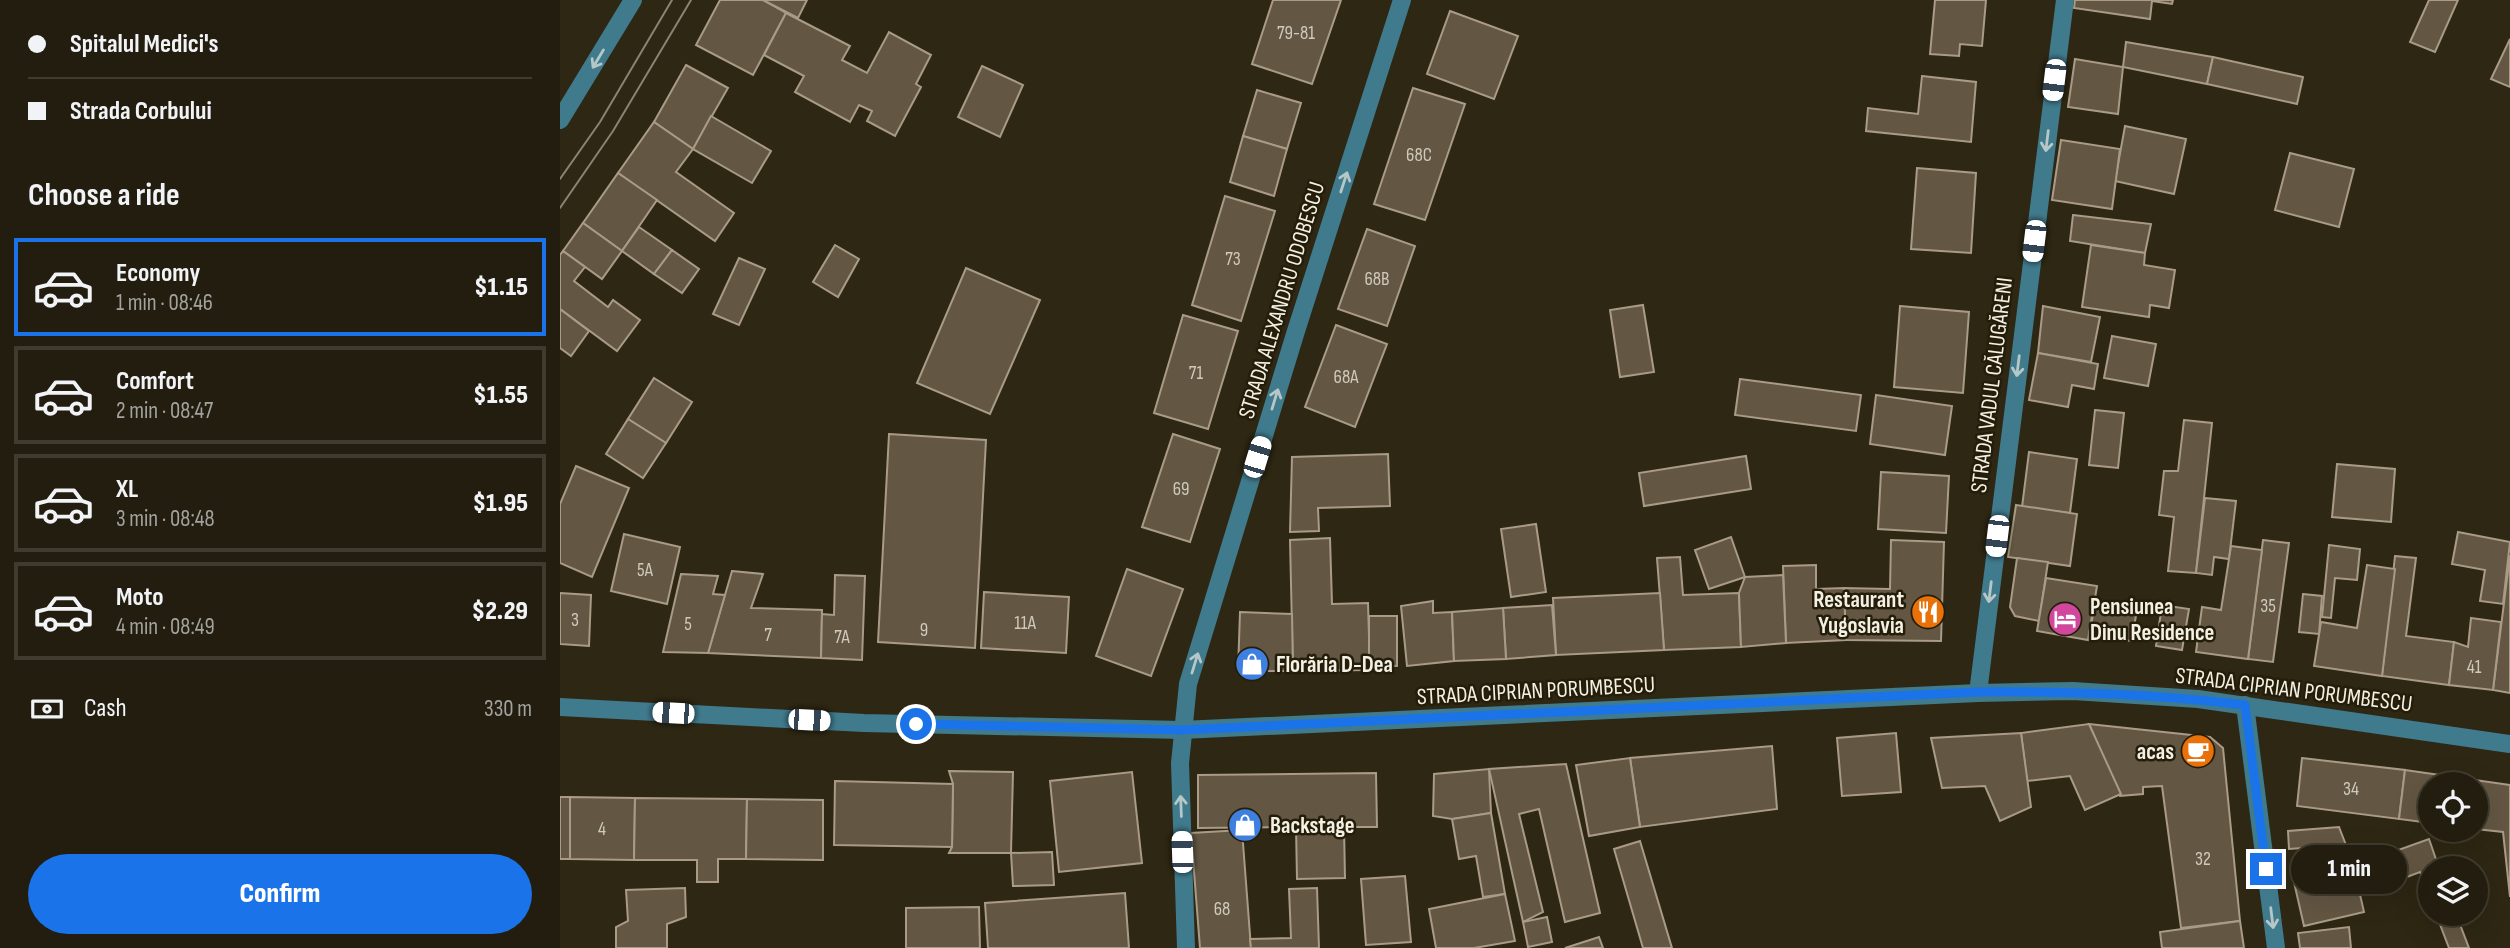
<!DOCTYPE html>
<html lang="en">
<head>
<meta charset="utf-8">
<style>
	body { margin:0; font-family:"Sofia Sans Condensed",sans-serif; background:#2a2617; color:#f1f3f6; height:100vh; display:flex; flex-direction:column; font-size:26px; white-space:nowrap }
	* { box-sizing:border-box; margin:0 }
	p { font-size:23px; color:#a2a29e }
	.icon { flex:none; width:38px; height:38px; fill:none; stroke:currentColor; stroke-width:2; stroke-linecap:round; stroke-linejoin:round }
	.map { position:relative; flex:1; overflow:hidden }
	.side { display:flex; flex-direction:column; background:#221d0e; width:560px }
	.side>* { flex:none }
	.hud { display:grid; align-content:center; height:154px; padding:0 28px; background:#221d0e }
	.tools { position:absolute; left:1858px; top:772px; display:grid; gap:14px }
	.tools a { display:grid; place-items:center; width:70px; height:70px; border-radius:50%; background:#221d0e; box-shadow:0 7px 28px #0002,0 0 0 2px #3f3b2e; font-size:35px }
	.end { position:absolute; width:32px; height:32px; margin:-16px; border:9px solid #1a73e8; background:#fff; box-shadow:0 0 0 4px #fff }
	.from { border-radius:50% }
	.bubble { position:absolute; height:49px; border-radius:24px; background:#221d0e; box-shadow:0 7px 28px #0002,0 0 0 2px #3f3b2e; font-size:23px; font-weight:800; line-height:49px; text-align:center }
	.car { position:absolute; width:21px; height:42px; margin:-21px -10px; border-radius:9px; box-shadow:0 0 5px 2px #0007; background:linear-gradient(#fff 24%,#345 0 40%,#fff 0 76%,#345 0 86%,#fff 0) }
	.hud b { display:flex; align-items:center; gap:24px; height:66px; font-size:26px }
	.hud b+b { border-top:2px solid #3f3b2e }
	.hud i { width:18px; height:18px; background:#f1f3f6 }
	ul { padding:0; list-style:none }
	li { display:flex; align-items:center; gap:21px; height:98px; margin:0 14px 10px; padding:0 14px; border:4px solid #3f3b2e; border-radius:0px }
	li div { flex:1 }
	li b { display:block; font-size:26px }
	li em { font-style:normal; font-weight:800 }
	li.selected { border-color:#1a73e8 }
	li>.icon { width:63px; height:63px; stroke-width:1.5 }
	h2 { padding:0 28px; font-size:32px; line-height:84px }
	.pay { display:flex; align-items:center; gap:18px; height:77px; padding:0 28px; font-size:26px }
	.pay p { margin-inline-start:auto }
	.action { display:flex; gap:14px; margin-top:auto; padding:14px 28px }
	.action a { flex:1; height:80px; border-radius:42px; background:#1a73e8; color:#fff; font-size:28px; font-weight:800; line-height:80px; text-align:center }
	main { display:flex; flex:1; min-height:0 }
	.map>svg:first-child { display:block }
	.building { fill:#635743; stroke:#a99b86; stroke-width:2 }
	.lines { fill:none; stroke-linecap:round; stroke-linejoin:round }
	.minor { stroke:#407a8d; stroke-width:18 }
	.tram { stroke:#898473; stroke-width:2 }
	.oneway { stroke:#b5c7c6 }
	.route { stroke:#1a73e8; stroke-width:9 }
	.labels { text-anchor:middle; stroke-width:5; stroke-linejoin:round; paint-order:stroke }
	.number-label { font-size:19px; fill:#d0cabc }
	.street-label { font-size:23px; fill:#f4f0e4; stroke:#231d09 }
	.poi-label { font-size:23px; font-weight:bold; fill:#f4f0e4; stroke:#231d09; text-anchor:start }
</style>
</head>
<body>
<main>
<section class="side">
<div class="hud">
<b><i class="from"></i>Spitalul Medici's</b>
<b><i></i>Strada Corbului</b>
</div>
<h2>Choose a ride</h2>
<ul>
<li class="selected"><svg class="icon" aria-label="car" viewBox="0 0 24 24"><path d="M5 17H2v-5l4-1 3-4h7l3 4 3 1v5h-3M9 17h6M6 11h13"/><circle cx="7" cy="17" r="2"/><circle cx="17" cy="17" r="2"/></svg><div><b>Economy</b><p>1 min · 08:46</p></div><em>$1.15</em></li>
<li><svg class="icon" aria-label="car" viewBox="0 0 24 24"><path d="M5 17H2v-5l4-1 3-4h7l3 4 3 1v5h-3M9 17h6M6 11h13"/><circle cx="7" cy="17" r="2"/><circle cx="17" cy="17" r="2"/></svg><div><b>Comfort</b><p>2 min · 08:47</p></div><em>$1.55</em></li>
<li><svg class="icon" aria-label="car" viewBox="0 0 24 24"><path d="M5 17H2v-5l4-1 3-4h7l3 4 3 1v5h-3M9 17h6M6 11h13"/><circle cx="7" cy="17" r="2"/><circle cx="17" cy="17" r="2"/></svg><div><b>XL</b><p>3 min · 08:48</p></div><em>$1.95</em></li>
<li><svg class="icon" aria-label="car" viewBox="0 0 24 24"><path d="M5 17H2v-5l4-1 3-4h7l3 4 3 1v5h-3M9 17h6M6 11h13"/><circle cx="7" cy="17" r="2"/><circle cx="17" cy="17" r="2"/></svg><div><b>Moto</b><p>4 min · 08:49</p></div><em>$2.29</em></li>
</ul>
<div class="pay"><svg class="icon" aria-label="cash" viewBox="0 0 24 24"><path d="M3 7h18v10H3z"/><circle cx="12" cy="12" r="2"/></svg>Cash<p>330 m</p></div>
<div class="action"><a>Confirm</a></div>
</section>
<div class="map">
<svg width="1950" height="948" viewBox="0 0 1950 948">
	<rect width="100%" height="100%" fill="#2d2713"/>
	<g class="building">
		<polygon points="160,0 203,0 226,13 193,75 136,45"/>
		<polygon points="203,0 247,0 238,18"/>
		<polygon points="713,0 781,0 752,84 692,64"/>
		<polygon points="1375,0 1426,0 1422,46 1400,44 1399,56 1370,54"/>
		<polygon points="1515,0 1613,0 1612,4 1592,1 1590,19 1514,8"/>
		<polygon points="1869,0 1898,0 1875,52 1850,42"/>
		<polygon points="890,11 958,36 934,99 867,74"/>
		<polygon points="226,13 290,46 282,60 307,73 329,32 371,55 356,84 361,87 335,136 307,121 312,111 299,105 290,122 235,92 244,76 204,55"/>
		<polygon points="1950,39 1950,87 1931,79"/>
		<polygon points="1566,42 1653,57 1647,84 1563,67"/>
		<polygon points="1653,57 1743,77 1737,104 1647,84"/>
		<polygon points="1515,59 1563,67 1558,114 1508,107"/>
		<polygon points="126,65 168,88 133,149 94,122"/>
		<polygon points="422,66 463,85 440,137 398,117"/>
		<polygon points="1362,76 1416,82 1411,142 1306,131 1308,108 1358,114"/>
		<polygon points="853,88 905,104 865,220 814,204"/>
		<polygon points="697,90 741,103 727,149 683,136"/>
		<polygon points="151,116 211,151 192,183 133,149"/>
		<polygon points="94,122 133,149 116,172 174,213 155,241 58,173"/>
		<polygon points="1565,126 1626,139 1614,194 1555,181"/>
		<polygon points="683,136 727,149 714,196 670,182"/>
		<polygon points="1501,140 1560,149 1552,209 1492,200"/>
		<polygon points="1730,153 1794,169 1779,227 1715,210"/>
		<polygon points="1357,168 1416,173 1411,253 1351,249"/>
		<polygon points="58,173 97,200 62,251 23,223"/>
		<polygon points="665,196 715,211 681,321 632,305"/>
		<polygon points="1513,215 1591,224 1585,253 1510,241"/>
		<polygon points="23,223 62,251 42,279 3,251"/>
		<polygon points="79,227 112,250 94,274 62,251"/>
		<polygon points="807,229 855,246 827,326 778,309"/>
		<polygon points="275,245 299,259 278,297 253,282"/>
		<polygon points="1531,245 1585,253 1584,265 1615,270 1609,308 1590,305 1589,317 1522,307"/>
		<polygon points="112,250 139,269 122,293 94,274"/>
		<polygon points="3,251 25,267 14,281 48,307 53,300 80,320 57,351 0,309 0,255"/>
		<polygon points="179,258 205,269 179,325 153,314"/>
		<polygon points="406,268 480,300 430,414 357,383"/>
		<polygon points="1083,305 1094,372 1060,377 1050,310"/>
		<polygon points="1340,306 1409,312 1403,393 1334,387"/>
		<polygon points="1483,306 1540,317 1531,362 1478,353"/>
		<polygon points="0,309 29,331 11,356 0,348"/>
		<polygon points="623,315 678,331 648,429 594,413"/>
		<polygon points="776,325 827,344 795,427 745,407"/>
		<polygon points="1552,336 1596,344 1588,386 1544,378"/>
		<polygon points="1478,353 1538,364 1534,389 1512,385 1508,407 1469,400"/>
		<polygon points="94,378 132,402 106,443 68,419"/>
		<polygon points="1180,379 1301,395 1296,431 1175,415"/>
		<polygon points="1316,395 1392,406 1385,455 1310,444"/>
		<polygon points="1535,410 1564,413 1558,468 1529,465"/>
		<polygon points="68,419 106,443 83,478 46,454"/>
		<polygon points="1624,420 1652,423 1636,573 1608,571 1614,517 1599,515 1604,471 1618,471"/>
		<polygon points="329,434 426,440 415,648 318,642"/>
		<polygon points="613,434 660,449 630,542 582,527"/>
		<polygon points="1469,452 1517,459 1510,513 1462,507"/>
		<polygon points="828,454 830,506 758,508 759,531 730,532 732,457"/>
		<polygon points="1186,456 1191,489 1084,506 1079,473"/>
		<polygon points="1777,464 1835,469 1831,522 1772,517"/>
		<polygon points="16,466 69,488 32,577 0,563 0,504"/>
		<polygon points="1321,472 1389,476 1386,533 1318,529"/>
		<polygon points="1645,498 1676,501 1669,559 1654,557 1652,575 1636,573"/>
		<polygon points="1456,505 1517,514 1510,566 1448,557"/>
		<polygon points="976,524 986,592 951,597 941,529"/>
		<polygon points="1898,532 1950,542 1943,604 1920,601 1925,570 1892,564"/>
		<polygon points="64,534 120,547 107,604 51,591"/>
		<polygon points="1171,537 1185,577 1149,589 1135,550"/>
		<polygon points="770,538 772,604 808,603 810,670 733,671 730,540"/>
		<polygon points="1331,540 1384,542 1381,641 1286,640 1284,588 1330,589"/>
		<polygon points="1703,540 1729,543 1713,662 1688,659"/>
		<polygon points="1769,545 1800,549 1797,580 1775,578 1771,618 1762,617"/>
		<polygon points="1671,546 1702,550 1688,659 1636,652 1642,607 1661,610"/>
		<polygon points="1950,555 1950,693 1933,690"/>
		<polygon points="1835,556 1856,558 1846,636 1894,642 1889,685 1822,676"/>
		<polygon points="1120,557 1123,595 1179,593 1181,647 1104,650 1097,558"/>
		<polygon points="1457,558 1488,562 1479,621 1455,616 1450,607"/>
		<polygon points="1256,565 1256,589 1284,588 1286,640 1226,643 1223,566"/>
		<polygon points="1807,565 1835,569 1822,676 1754,666 1761,622 1797,628"/>
		<polygon points="567,569 623,589 591,676 536,656"/>
		<polygon points="172,571 203,574 191,608 262,610 261,658 148,653"/>
		<polygon points="121,574 158,576 153,594 165,595 148,653 103,652"/>
		<polygon points="275,575 305,576 302,660 261,658 262,614 274,615"/>
		<polygon points="1223,575 1226,643 1181,647 1179,593 1185,577"/>
		<polygon points="1486,578 1537,586 1528,640 1477,631"/>
		<polygon points="424,592 509,597 506,653 421,648"/>
		<polygon points="0,593 31,595 29,646 0,644"/>
		<polygon points="1100,593 1104,650 996,655 993,598"/>
		<polygon points="1743,594 1762,596 1759,634 1739,632"/>
		<polygon points="873,601 873,613 892,612 894,661 847,666 841,606"/>
		<polygon points="1536,602 1577,611 1571,641 1529,633"/>
		<polygon points="992,605 996,655 946,659 943,608"/>
		<polygon points="1602,605 1629,609 1622,650 1596,646"/>
		<polygon points="943,608 946,659 894,661 892,612"/>
		<polygon points="680,612 732,614 733,671 678,671"/>
		<polygon points="809,616 837,616 837,666 809,665"/>
		<polygon points="1911,618 1941,622 1933,690 1889,685 1894,642 1908,647"/>
		<polygon points="1529,724 1650,737 1663,748 1680,921 1621,928 1602,786 1583,787 1583,794 1560,796"/>
		<polygon points="1529,724 1561,794 1525,810 1510,776 1467,781 1461,733"/>
		<polygon points="1336,733 1341,792 1282,796 1277,738"/>
		<polygon points="1461,733 1471,807 1440,821 1425,786 1382,788 1371,738"/>
		<polygon points="1212,746 1217,809 1080,827 1070,758"/>
		<polygon points="1070,758 1080,827 1029,836 1016,765"/>
		<polygon points="1742,758 1845,770 1839,819 1737,806"/>
		<polygon points="1006,764 1040,913 1005,922 979,809 959,814 983,912 963,922 929,769"/>
		<polygon points="929,769 931,813 892,819 873,816 874,774"/>
		<polygon points="1845,770 1950,785 1950,897 1943,832 1916,829 1916,784 1871,784 1871,823 1839,819"/>
		<polygon points="389,771 453,772 451,853 389,853 392,847 393,784"/>
		<polygon points="572,772 582,863 499,872 490,781"/>
		<polygon points="816,773 817,827 784,827 785,878 737,879 736,827 638,828 638,775"/>
		<polygon points="275,781 393,784 392,847 274,845"/>
		<rect x="0" y="797" width="10" height="62"/>
		<polygon points="10,797 75,798 74,860 10,859"/>
		<polygon points="75,798 187,799 186,859 158,859 158,882 137,882 137,860 74,860"/>
		<polygon points="187,799 263,800 263,860 186,859"/>
		<polygon points="931,813 945,894 923,897 916,856 899,859 892,819"/>
		<polygon points="1779,827 1786,845 1729,849 1728,831"/>
		<polygon points="682,830 691,948 640,948 631,833"/>
		<polygon points="1869,839 1879,868 1871,868 1871,900 1860,872 1823,886 1813,859"/>
		<polygon points="1080,841 1112,948 1083,948 1054,849"/>
		<polygon points="492,852 494,885 453,886 451,853"/>
		<polygon points="1791,855 1804,912 1744,926 1731,869"/>
		<polygon points="845,876 851,942 806,945 801,879"/>
		<polygon points="125,888 126,917 107,924 107,948 56,948 56,927 68,921 66,890"/>
		<polygon points="757,888 759,948 691,948 690,939 731,938 729,889"/>
		<polygon points="565,893 569,948 428,948 425,903"/>
		<polygon points="945,894 955,941 914,948 876,948 869,909"/>
		<polygon points="419,907 420,948 346,948 346,908"/>
		<polygon points="1876,914 1896,914 1909,948 1889,948"/>
		<polygon points="987,917 992,942 968,947 963,922"/>
		<polygon points="1680,921 1684,948 1602,948 1600,932"/>
		<polygon points="1789,927 1791,948 1740,948 1738,933"/>
		<polygon points="1039,937 1043,948 1005,948"/>
	</g>
	<g class="lines">
		<g class="minor">
			<polyline points="0,120 73,0"/>
			<polyline points="1418,693 1505,0"/>
			<polyline points="1685,705 1716,948"/>
			<polyline points="0,707 304,723 622,730 1418,693 1513,691 1638,699 1950,744"/>
			<polyline points="626,948 620,763 628,684 736,331 842,0"/>
		</g>
		<g class="tram">
			<polyline points="0,179 40,122 112,0"/>
			<polyline points="0,208 53,131 131,0"/>
		</g>
	</g>
	<defs><path id="oneway-shaft" d="M-6 0H5M1.5-3L5.5 0L1.5 3" fill="none" stroke-width="1.6" stroke-linecap="round" stroke-linejoin="round" transform="scale(1.75)"/></defs>
	<g class="oneway">
		<use href="#oneway-shaft" transform="translate(38 59) rotate(121)"/>
		<use href="#oneway-shaft" transform="translate(1487 141) rotate(97)"/>
		<use href="#oneway-shaft" transform="translate(784 182) rotate(-72)"/>
		<use href="#oneway-shaft" transform="translate(1458 366) rotate(97)"/>
		<use href="#oneway-shaft" transform="translate(715 399) rotate(-73)"/>
		<use href="#oneway-shaft" transform="translate(1430 592) rotate(97)"/>
		<use href="#oneway-shaft" transform="translate(635 663) rotate(-73)"/>
		<use href="#oneway-shaft" transform="translate(621 806) rotate(-92)"/>
		<use href="#oneway-shaft" transform="translate(1712 918) rotate(83)"/>
	</g>
	<g class="lines">
		<path class="route" d="M356 724 622 730 1418 692C1508 691 1596 694 1685 705L1706 869"/>
	</g>
	<defs>
		<g id="restaurant-disc" transform="scale(1.75)"><circle r="9.5" fill="#e8710a" stroke="#231d09"/><path d="M-5-6h1v4h1v-4h1v4h1v-4h1v5L-1.5 .5V6h-2V.5L-5-1ZM5-6V6H3V1.5H1.5Q1.5-4 5-6Z" fill="#fff"/></g>
		<g id="hotel-disc" transform="scale(1.75)"><circle r="9.5" fill="#d1479c" stroke="#231d09"/><path d="M-6-4.5h1.5V1H6V5H4.5V3h-9V5H-6ZM-4 0a1.8 1.8 0 1 1 3.6 0ZM.5 0V-2.5h3Q6-2.5 6 0Z" fill="#fff"/></g>
		<g id="shop-disc" transform="scale(1.75)"><circle r="9.5" fill="#3f7fe0" stroke="#231d09"/><path d="M-5-2.5h2.3a2.7 3.5 0 0 1 5.4 0H5L5.5 6h-11ZM-1.5-2.5h3a1.5 2.3 0 0 0-3 0Z" fill="#fff"/></g>
		<g id="cafe-disc" transform="scale(1.75)"><circle r="9.5" fill="#e8710a" stroke="#231d09"/><path d="M-5.5-4.5H6V0H3Q3 3.5 0 3.5H-2.5Q-5.5 3.5-5.5 0ZM3-3.2v2h1.7v-2ZM-6 4.5H4V6H-6Z" fill="#fff"/></g>
	</defs>
	<g fill-rule="evenodd">
		<use href="#restaurant-disc" x="1368" y="612"/>
		<use href="#hotel-disc" x="1505" y="619"/>
		<use href="#shop-disc" x="692" y="664"/>
		<use href="#cafe-disc" x="1638" y="751"/>
		<use href="#shop-disc" x="685" y="825"/>
	</g>
	<g class="labels">
		<g class="number-label">
			<text x="736" y="39">79-81</text>
			<text x="859" y="161">68C</text>
			<text x="673" y="265">73</text>
			<text x="817" y="285">68B</text>
			<text x="636" y="379">71</text>
			<text x="786" y="383">68A</text>
			<text x="621" y="495">69</text>
			<text x="85" y="576">5A</text>
			<text x="1708" y="612">35</text>
			<text x="15" y="626">3</text>
			<text x="465" y="629">11A</text>
			<text x="128" y="630">5</text>
			<text x="364" y="636">9</text>
			<text x="208" y="641">7</text>
			<text x="282" y="643">7A</text>
			<text x="1914" y="673">41</text>
			<text x="1791" y="795">34</text>
			<text x="42" y="835">4</text>
			<text x="1643" y="865">32</text>
			<text x="662" y="915">68</text>
		</g>
		<g class="street-label">
			<text transform="translate(721 300) rotate(-73)" y="8">STRADA ALEXANDRU ODOBESCU</text>
			<text transform="translate(1431 385) rotate(-83)" y="8">STRADA VADUL CĂLUGĂRENI</text>
			<text transform="translate(1734 689) rotate(7)" y="8">STRADA CIPRIAN PORUMBESCU</text>
			<text transform="translate(976 690) rotate(-3)" y="8">STRADA CIPRIAN PORUMBESCU</text>
		</g>
		<g class="poi-label">
			<text x="1344" y="607" text-anchor="end">Restaurant<tspan x="1344" dy="26">Yugoslavia</tspan></text>
			<text x="1530" y="614">Pensiunea<tspan x="1530" dy="26">Dinu Residence</tspan></text>
			<text x="716" y="672">Florăria D-Dea</text>
			<text x="1614" y="759" text-anchor="end">acas</text>
			<text x="710" y="833">Backstage</text>
		</g>
	</g>
</svg>
<div class="tools">
<a><svg class="icon" aria-label="locate" viewBox="0 0 24 24"><circle cx="12" cy="12" r="6"/><path d="M12 2v4M12 18v4M2 12h4M18 12h4"/></svg></a>
<a><svg class="icon" aria-label="layers" viewBox="0 0 24 24"><path d="M12 4l9 5-9 5-9-5zM3 14l9 5 9-5"/></svg></a>
</div>
<i class="end from" style="left:356px;top:724px"></i>
<i class="end" style="left:1706px;top:869px"></i>
<div class="bubble" style="left:1731px;top:845px;width:116px">1 min</div>
<i class="car" style="left:1494px;top:80px;rotate:187deg"></i>
<i class="car" style="left:1474px;top:241px;rotate:187deg"></i>
<i class="car" style="left:697px;top:457px;rotate:17deg"></i>
<i class="car" style="left:1437px;top:536px;rotate:187deg"></i>
<i class="car" style="left:113px;top:713px;rotate:273deg"></i>
<i class="car" style="left:249px;top:720px;rotate:93deg"></i>
<i class="car" style="left:622px;top:852px;rotate:358deg"></i>
</div>
</main>
</body>
</html>
